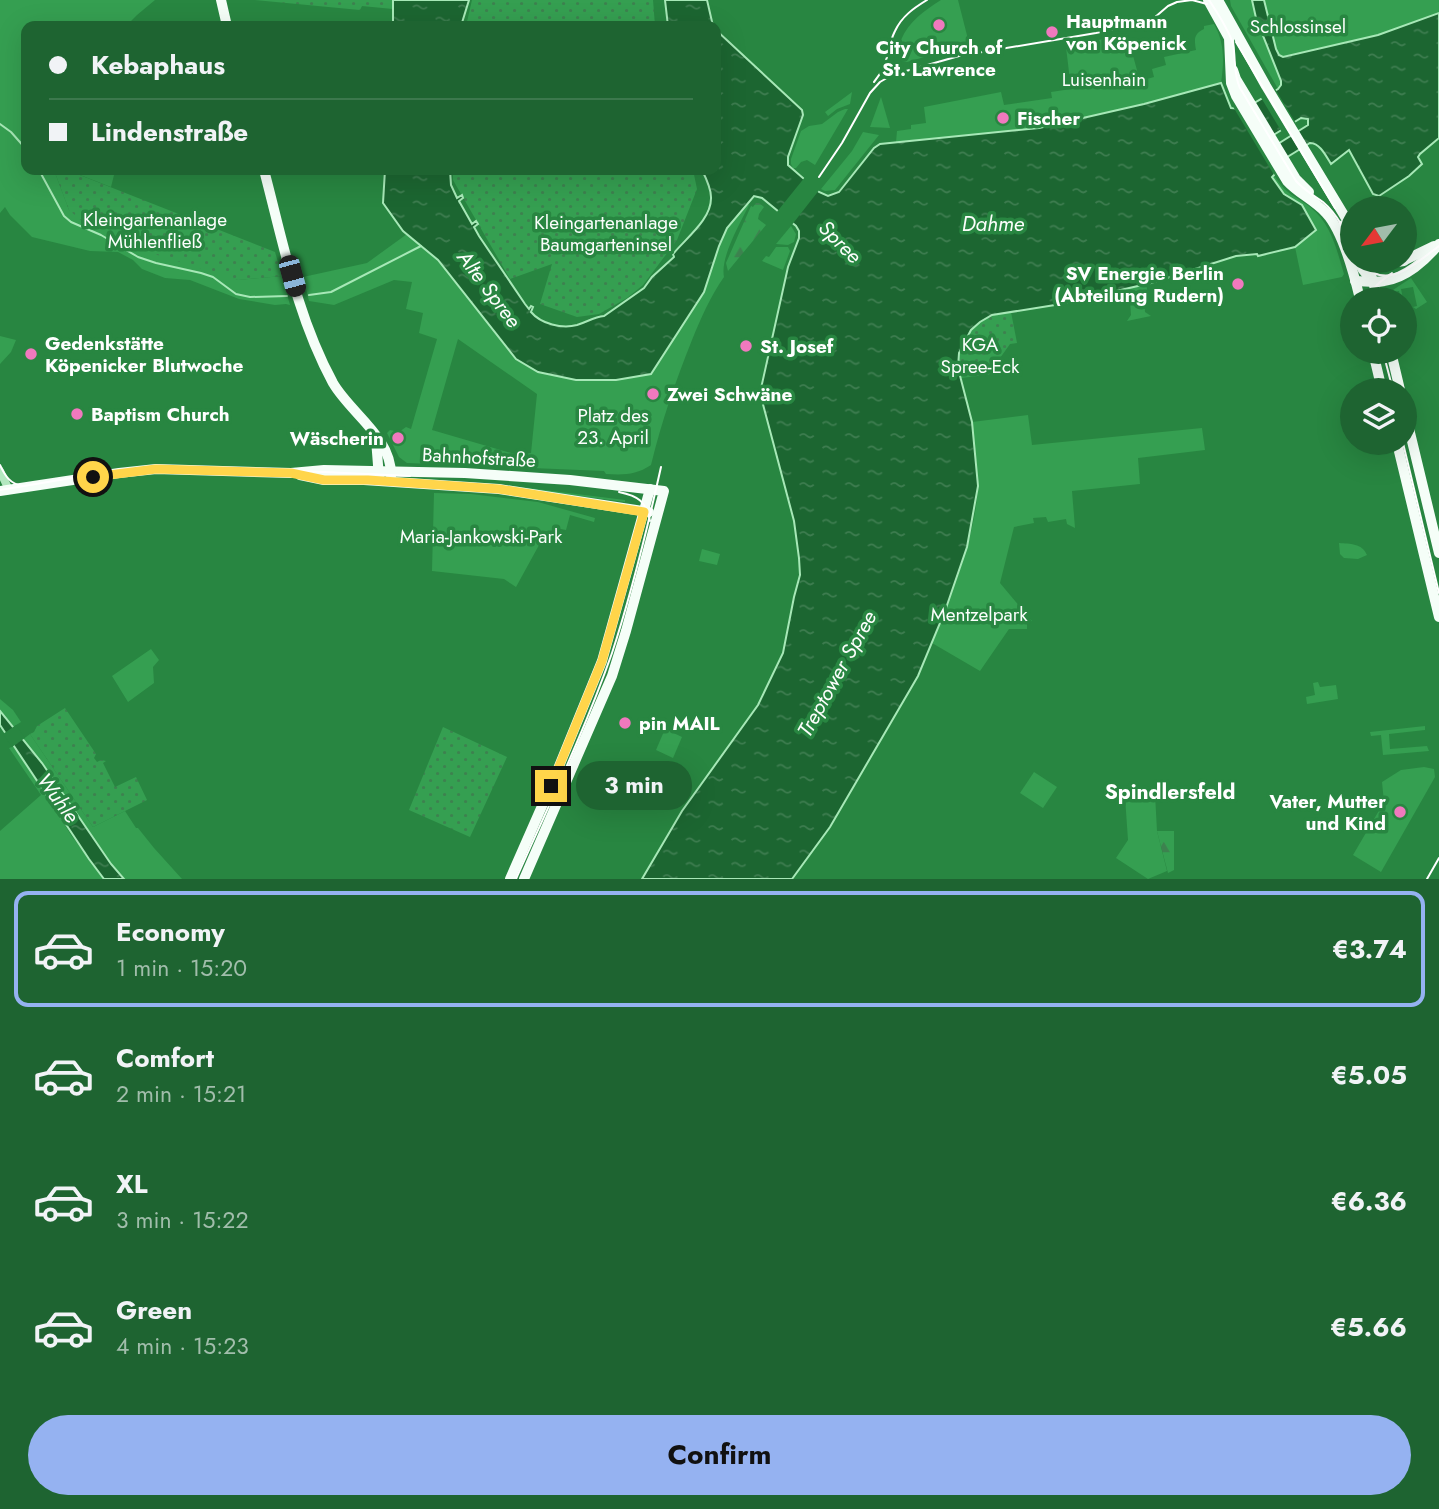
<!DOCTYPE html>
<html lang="en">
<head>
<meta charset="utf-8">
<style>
	body { margin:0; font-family:Jost,sans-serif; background:#266a39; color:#f1f3f6; height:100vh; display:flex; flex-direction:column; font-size:26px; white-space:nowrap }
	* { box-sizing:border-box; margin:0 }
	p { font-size:23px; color:#a1bdab }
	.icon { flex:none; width:38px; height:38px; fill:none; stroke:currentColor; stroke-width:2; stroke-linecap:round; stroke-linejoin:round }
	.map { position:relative; height:879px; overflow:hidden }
	.sheet { display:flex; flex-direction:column; background:#1e6431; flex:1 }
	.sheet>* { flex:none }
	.top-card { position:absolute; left:21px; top:21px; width:700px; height:154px; border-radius:14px; box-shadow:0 7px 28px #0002; display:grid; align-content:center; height:154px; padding:0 28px; background:#1e6431 }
	.needle { width:46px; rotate:238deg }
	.controls { position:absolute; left:1340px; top:196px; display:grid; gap:14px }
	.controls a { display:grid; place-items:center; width:77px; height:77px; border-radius:50%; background:#1e6431; box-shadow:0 7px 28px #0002; font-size:35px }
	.end { position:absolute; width:32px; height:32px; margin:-16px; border:9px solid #ffd54a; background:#111; box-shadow:0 0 0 4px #111 }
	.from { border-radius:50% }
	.bubble { position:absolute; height:49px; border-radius:24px; background:#1e6431; box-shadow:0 7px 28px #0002; font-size:23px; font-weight:700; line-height:49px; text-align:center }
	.car { position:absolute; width:21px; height:42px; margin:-21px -10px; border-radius:9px; box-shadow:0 0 5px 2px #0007; background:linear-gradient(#222 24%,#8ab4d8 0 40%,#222 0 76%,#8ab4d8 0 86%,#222 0) }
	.top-card b { display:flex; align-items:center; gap:24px; height:66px; font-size:26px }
	.top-card b+b { border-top:2px solid #3c784d }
	.top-card i { width:18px; height:18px; background:#f1f3f6 }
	ul { padding:12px 0 0; list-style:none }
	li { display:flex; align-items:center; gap:21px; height:116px; margin:0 14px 10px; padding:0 14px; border:4px solid transparent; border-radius:14px }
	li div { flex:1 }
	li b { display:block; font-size:26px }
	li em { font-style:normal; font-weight:700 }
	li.selected { border-color:#95b2f1 }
	li>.icon { width:63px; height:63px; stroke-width:1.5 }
	.action { display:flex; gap:14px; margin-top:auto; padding:14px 28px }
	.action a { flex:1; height:80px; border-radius:42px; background:#95b2f1; color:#111; font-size:28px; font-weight:700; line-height:80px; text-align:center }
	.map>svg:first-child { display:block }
	.green { fill:#359f51; fill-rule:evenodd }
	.forest { fill:url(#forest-firs) }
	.garden { fill:url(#garden-dots) }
	.water { fill:url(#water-ripples); stroke:#a7e8b7; stroke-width:2; fill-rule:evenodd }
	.pier { fill:#288641 }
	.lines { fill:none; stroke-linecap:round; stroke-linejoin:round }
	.stream { stroke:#a7e8b7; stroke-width:2 }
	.minor { stroke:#b3e8c0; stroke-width:8 }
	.major { stroke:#f5fef8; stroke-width:10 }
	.tram { stroke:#fff; stroke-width:2 }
	.route { stroke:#ffd54a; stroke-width:9 }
	.poi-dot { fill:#f079be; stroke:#288641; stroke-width:2.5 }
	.labels { text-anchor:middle; stroke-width:7; stroke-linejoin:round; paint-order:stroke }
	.poi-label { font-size:19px; font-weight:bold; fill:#fff; stroke:#288641; text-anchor:start }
	.park-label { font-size:19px; fill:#fbfefc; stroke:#288641 }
	.street-label { font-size:19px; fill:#fff; stroke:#288641 }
	.water-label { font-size:21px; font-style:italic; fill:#fcfefc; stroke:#288641 }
	.neighbourhood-label { font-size:21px; font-weight:bold; fill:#fff; stroke:#288641 }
</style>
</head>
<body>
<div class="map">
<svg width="1439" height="879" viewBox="0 0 1439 879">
	<defs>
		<pattern id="forest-firs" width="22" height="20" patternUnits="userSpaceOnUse" patternTransform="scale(1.75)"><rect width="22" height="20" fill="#359f51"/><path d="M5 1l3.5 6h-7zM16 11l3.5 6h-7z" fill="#3d824f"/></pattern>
		<pattern id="garden-dots" width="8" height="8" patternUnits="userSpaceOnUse" patternTransform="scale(1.75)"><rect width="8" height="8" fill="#359f51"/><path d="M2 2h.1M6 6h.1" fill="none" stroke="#3d824f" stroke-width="1.8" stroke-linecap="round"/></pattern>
		<pattern id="water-ripples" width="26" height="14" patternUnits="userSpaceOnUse" patternTransform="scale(1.75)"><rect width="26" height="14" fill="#1c6631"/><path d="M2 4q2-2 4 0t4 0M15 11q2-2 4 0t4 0" fill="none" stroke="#3e7d50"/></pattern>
	</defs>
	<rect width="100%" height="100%" fill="#288641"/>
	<g class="green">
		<polygon points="0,0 155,0 137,15 126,26 26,26 26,170 54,170 69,210 238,280 282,276 290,305 286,304 275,305 239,299 190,280 165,278 142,269 133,260 118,252 90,251 32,237 10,215 5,207 0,213"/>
		<path d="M941 0H958L970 47 942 52 907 62 902 61C896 53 898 48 901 40 909 21 924 11 941 0Z"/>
		<polygon points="1230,0 1252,0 1256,18 1281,81 1281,85 1278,89 1231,6"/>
		<polygon points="1264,0 1439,0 1439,13 1378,35 1283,57 1279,56 1276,49"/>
		<path d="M1214 24C1225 43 1224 62 1221 83L1144 104 1038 128 896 142 897 131 911 129V125L926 123 924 107 1001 92 1004 105 1052 98 1051 92 1071 89 1066 47 1127 34 1140 81 1154 77 1152 69 1166 65 1164 57 1196 50C1194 38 1194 34 1204 29V26Z"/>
		<polygon points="852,92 850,104 837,109 828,116 825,112"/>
		<polygon points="881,97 890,128 870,127"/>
		<polygon points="845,109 848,109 815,165 807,160 801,162 796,168 793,168 791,164 791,159 801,131 809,126 822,124 838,112"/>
		<polygon points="863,132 879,135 835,190 825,191 821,189 852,151"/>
		<polygon points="67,170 112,170 115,175 114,175 111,187"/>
		<path d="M1274 175C1285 194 1294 195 1310 207 1332 225 1336 248 1344 274L1342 277 1303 285 1295 247 1316 230 1302 205 1284 194 1272 177Z"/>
		<path d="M747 203 749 205C740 224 720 257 724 277 710 297 701 318 692 340 675 383 662 420 651 465 636 475 624 475 606 474L604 471 407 463 399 457 387 433 390 430 399 432 406 427 411 429 437 339 419 333 423 313 406 309 412 282 394 280 334 305 309 301 303 277 367 263 407 234 438 259 516 359 576 380H616L651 374 704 292 719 246 727 228ZM458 339 537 394 531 453 518 455 432 430Z"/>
		<polygon points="791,226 796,234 794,242 788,245 776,244"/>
		<polygon points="776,247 788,247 790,251 783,270 762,261 766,256 769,257"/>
		<polygon points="1411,278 1427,302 1416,309 1413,307 1417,306 1413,287 1401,289 1403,299 1401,299 1399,291 1392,292 1388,298 1387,294"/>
		<polygon points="1146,284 1148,294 1144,299 1145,312 1151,316 1127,321 1131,315 1130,300 1125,297 1125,289"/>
		<polygon points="0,336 16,340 11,352 0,364"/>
		<path d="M1028 415 1032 445 1202 428 1205 450 1138 458 1140 484 1072 491 1075 528 1067 524 1066 519 1048 522 1046 517 1033 518 1034 523 1014 527 1000 583 1032 621 1027 622V629H1009L980 671 932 643C951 595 975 539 978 487 978 466 973 443 972 422Z"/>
		<polygon points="495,484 625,500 625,502 495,485"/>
		<polygon points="434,493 471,494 538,502 595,518 594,522 570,515 566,530 556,528 552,531 551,538 544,536 516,587 504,579 432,571"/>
		<path d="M1339 543C1350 544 1362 543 1367 555L1358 559 1344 558 1340 554Z"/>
		<polygon points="702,549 720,554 717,565 699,561"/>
		<polygon points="151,649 159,660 153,667 154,683 128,702 112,676"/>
		<polygon points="1318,682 1320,687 1336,685 1338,699 1307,704 1306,697 1315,695 1313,683"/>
		<polygon points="0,699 13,710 21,722 13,727 0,711"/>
		<polygon points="1425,726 1425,730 1389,734 1390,749 1427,746 1429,751 1383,755 1381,735 1371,736 1370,732"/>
		<polygon points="665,729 682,737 673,758 656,750"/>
		<polygon points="30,734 93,827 125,811 136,828 138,828 154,848 182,879 124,879 111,864 42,763 22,740"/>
		<polygon points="15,746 71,835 104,879 0,879 0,831 41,795 9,748"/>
		<polygon points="1424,767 1434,769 1435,777 1381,872 1353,855 1384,802 1382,782 1401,770"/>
		<polygon points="1034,772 1057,787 1043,808 1020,793"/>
		<polygon points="1155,794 1157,831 1167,871 1148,879 1116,858 1128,840 1125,797"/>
	</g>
	<g class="forest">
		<polygon points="756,203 759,203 764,207 759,214 758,219 766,225 728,271 726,263 751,206 753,207"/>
		<polygon points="1157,831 1174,831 1174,870 1168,873"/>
	</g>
	<g class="garden">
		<polygon points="255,0 393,0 393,9 362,6 360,10"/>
		<polygon points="472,0 653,0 655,26 466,26"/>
		<polygon points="54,170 67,170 275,252 282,276 238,280 151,253 85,224 69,210"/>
		<polygon points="453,170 693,170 697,189 677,240 643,285 627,298 599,314 577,317 540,304 552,264 510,279 453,180"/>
		<path d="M1011 312 1017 343 1010 344 1000 358 1002 373 961 378C954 354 965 328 989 317 996 314 1004 313 1011 312Z"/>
		<polygon points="65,708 96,754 94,758 97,762 101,760 106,761 103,763 115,787 136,777 147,800 93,827 30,734 34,732 37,726"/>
		<polygon points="443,727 507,757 470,837 409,810"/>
	</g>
	<g class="water">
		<polygon points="393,0 469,0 461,26 393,26"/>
		<polygon points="665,0 707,0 713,26 668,26"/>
		<path d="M1252 0H1264L1276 49 1279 55 1283 57 1378 35 1439 13V138L1420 154 1418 157 1422 164 1409 176 1379 196 1373 194 1349 150 1331 164C1326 156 1320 143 1310 143L1276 164 1274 175 1272 177 1284 194 1302 205 1316 230 1295 247 1258 256 1257 254 1236 256 1151 283 1055 305 992 315 980 322 971 330 959 353 958 368 972 422 978 486 967 547 945 611 918 676 830 827 792 879H642L682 811 758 705 783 653 794 597 800 575 799 558 794 521 760 393 788 267 799 238V231L796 226 762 198 754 196 727 228 719 246 704 292 651 374 616 380H576L538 372 516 359 438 260 403 231 383 203 385 170H450L451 185 457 198 462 195 463 198 459 201 472 224 476 221 478 224 474 227 479 236 525 304 529 309 531 306 533 307 531 312C541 324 562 329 577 325 587 322 594 317 604 316L644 288 652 277 674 257 673 254C686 238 712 219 711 197 711 189 706 178 702 170H716V30L802 110 803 115 788 157V165L819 192 828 196 839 192 874 148 880 144 1039 128 1144 104 1221 83 1231 108 1244 109 1278 89 1281 85V81L1256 18ZM1301 118 1308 119V125L1265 152 1259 144Z"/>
		<polygon points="0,711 42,763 111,864 124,879 104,879 89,859 0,725"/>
	</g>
	<g class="pier">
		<polygon points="1274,87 1297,125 1283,134 1260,96"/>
		<polygon points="1233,104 1243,106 1278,172 1274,175 1232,105"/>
		<polygon points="805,177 820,189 791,226 776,213"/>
		<polygon points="16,725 25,738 12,747 3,734"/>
	</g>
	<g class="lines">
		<g class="stream">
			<polyline points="0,124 11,132 26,149"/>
			<polyline points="39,170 64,216 71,222 101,235 138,257 156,263 201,273 213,277 236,294 250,297 287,296"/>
			<polyline points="309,295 331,292 421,246"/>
		</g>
		<polyline class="minor" points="0,471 9,490"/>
		<g class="major">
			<polyline points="221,0 227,26"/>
			<path d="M1208 0 1229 38 1231 83 1236 96 1287 181C1299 194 1314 200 1326 213 1343 231 1354 274 1360 299"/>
			<polyline points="1218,0 1266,86 1353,230"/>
			<polyline points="1233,70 1236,79 1296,179 1309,192"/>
			<path d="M264 170C283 242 297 317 333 383 351 414 392 437 391 476"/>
			<polyline points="1343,225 1353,247"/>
			<polyline points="1405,260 1434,246"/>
			<polyline points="1358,261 1363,270 1371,280"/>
			<polyline points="1367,261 1378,299"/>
			<polyline points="1369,266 1404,261"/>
			<path d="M1355 281C1365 281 1375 283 1384 281 1406 278 1426 260 1439 244"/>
			<polyline points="1373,352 1382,390"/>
			<polyline points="1391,352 1400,390"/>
			<polyline points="1405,412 1439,553"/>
			<polyline points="376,439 379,478"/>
			<polyline points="1397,443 1439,617"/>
			<polyline points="300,475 324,480 364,480 499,489 649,512"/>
			<polyline points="0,491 119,473 156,469 291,473 324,470 465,473 570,480 664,491 626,631 612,676 524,879"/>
			<polyline points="510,879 553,781 602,661 650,489"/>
		</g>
		<g class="tram">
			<path d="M1209 0C1218 14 1228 28 1233 44 1236 59 1233 74 1240 88L1296 181C1304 190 1313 195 1323 202 1338 215 1346 232 1353 250"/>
			<polyline points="1236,42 1335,208"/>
			<path d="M874 82C891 62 885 51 895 31 902 16 914 8 927 0"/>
			<polyline points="819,177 842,143 870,93 880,82 892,75 959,56 1096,33 1145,22 1154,18 1168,6 1177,2 1192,0 1207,4"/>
			<path d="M1358 261C1386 293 1413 265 1439 246"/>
			<path d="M1369 299C1373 286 1381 281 1392 273"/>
			<polyline points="1383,352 1393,390"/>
			<polyline points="1403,443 1439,593"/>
			<path d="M0 465C5 476 10 484 23 486"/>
			<polyline points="0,490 119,470 155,467 259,469 410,476"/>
			<path d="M619 492C638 496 646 501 650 521"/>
			<path d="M516 879C549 805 585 730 612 653 632 592 647 530 661 467"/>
			<polyline points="1427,879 1439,858"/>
		</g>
	</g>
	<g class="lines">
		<polyline class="route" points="93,477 156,469 291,473 324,480 368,480 499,489 644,512 602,661 551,786"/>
	</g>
	<g class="poi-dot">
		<circle cx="939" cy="25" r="7"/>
		<circle cx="1052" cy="32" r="7"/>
		<circle cx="1003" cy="118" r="7"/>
		<circle cx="1238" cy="284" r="7"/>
		<circle cx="746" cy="346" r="7"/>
		<circle cx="31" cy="354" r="7"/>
		<circle cx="653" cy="394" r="7"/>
		<circle cx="77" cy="414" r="7"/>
		<circle cx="398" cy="438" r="7"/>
		<circle cx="625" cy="723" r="7"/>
		<circle cx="1400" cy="812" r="7"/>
	</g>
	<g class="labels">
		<g class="poi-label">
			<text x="1066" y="28">Hauptmann<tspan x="1066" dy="22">von Köpenick</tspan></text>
			<text x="939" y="54" text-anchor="middle">City Church of<tspan x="939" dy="22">St. Lawrence</tspan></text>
			<text x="1017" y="125">Fischer</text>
			<text x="1224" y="280" text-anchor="end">SV Energie Berlin<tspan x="1224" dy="22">(Abteilung Rudern)</tspan></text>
			<text x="45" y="350">Gedenkstätte<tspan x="45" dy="22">Köpenicker Blutwoche</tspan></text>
			<text x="760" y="353">St. Josef</text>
			<text x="667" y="401">Zwei Schwäne</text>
			<text x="91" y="421">Baptism Church</text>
			<text x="384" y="445" text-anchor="end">Wäscherin</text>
			<text x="639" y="730">pin MAIL</text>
			<text x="1386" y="808" text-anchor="end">Vater, Mutter<tspan x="1386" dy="22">und Kind</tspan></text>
		</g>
		<g class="park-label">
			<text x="1298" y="33">Schlossinsel</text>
			<text x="1104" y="86">Luisenhain</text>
			<text x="155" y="226">Kleingartenanlage<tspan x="155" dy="22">Mühlenfließ</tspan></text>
			<text x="606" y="229">Kleingartenanlage<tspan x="606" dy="22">Baumgarteninsel</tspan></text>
			<text x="980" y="351">KGA<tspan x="980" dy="22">Spree-Eck</tspan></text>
			<text x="613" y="422">Platz des<tspan x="613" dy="22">23. April</tspan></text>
			<text x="481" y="543">Maria-Jankowski-Park</text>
			<text x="979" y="621">Mentzelpark</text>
		</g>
		<g class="street-label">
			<text transform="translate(479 457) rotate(3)" y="7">Bahnhofstraße</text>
		</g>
		<g class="water-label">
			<text x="993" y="231">Dahme</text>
			<text transform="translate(840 242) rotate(45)" y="7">Spree</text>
			<text transform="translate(489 289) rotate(53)" y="7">Alte Spree</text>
			<text transform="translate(837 674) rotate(-61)" y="7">Treptower Spree</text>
			<text transform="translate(58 798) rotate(54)" y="7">Wuhle</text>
		</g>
		<g class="neighbourhood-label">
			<text x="1170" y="799">Spindlersfeld</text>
		</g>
	</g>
</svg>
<div class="controls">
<a><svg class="needle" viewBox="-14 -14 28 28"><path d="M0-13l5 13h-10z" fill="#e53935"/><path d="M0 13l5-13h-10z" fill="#a1bdab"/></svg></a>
<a><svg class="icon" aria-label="locate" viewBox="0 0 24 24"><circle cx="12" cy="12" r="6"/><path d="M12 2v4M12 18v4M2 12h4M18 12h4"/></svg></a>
<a><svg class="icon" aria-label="layers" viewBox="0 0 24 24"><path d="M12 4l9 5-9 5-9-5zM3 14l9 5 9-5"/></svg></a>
</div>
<i class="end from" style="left:93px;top:477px"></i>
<i class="end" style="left:551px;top:786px"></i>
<div class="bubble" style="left:576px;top:761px;width:116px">3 min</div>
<i class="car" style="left:292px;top:276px;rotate:165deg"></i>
<div class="top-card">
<b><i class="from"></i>Kebaphaus</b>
<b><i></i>Lindenstraße</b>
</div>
</div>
<section class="sheet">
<ul>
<li class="selected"><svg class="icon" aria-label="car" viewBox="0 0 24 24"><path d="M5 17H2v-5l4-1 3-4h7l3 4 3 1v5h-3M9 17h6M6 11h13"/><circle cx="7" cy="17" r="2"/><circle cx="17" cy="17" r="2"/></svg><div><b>Economy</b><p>1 min · 15:20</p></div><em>€3.74</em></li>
<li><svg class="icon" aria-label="car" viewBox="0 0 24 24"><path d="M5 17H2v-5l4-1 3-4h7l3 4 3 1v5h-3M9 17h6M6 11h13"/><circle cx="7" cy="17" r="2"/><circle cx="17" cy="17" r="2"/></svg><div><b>Comfort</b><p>2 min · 15:21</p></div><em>€5.05</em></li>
<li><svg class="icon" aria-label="car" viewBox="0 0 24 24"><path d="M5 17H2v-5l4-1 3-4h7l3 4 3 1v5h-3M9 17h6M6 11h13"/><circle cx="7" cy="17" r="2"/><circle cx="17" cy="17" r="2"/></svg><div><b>XL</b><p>3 min · 15:22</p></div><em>€6.36</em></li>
<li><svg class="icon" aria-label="car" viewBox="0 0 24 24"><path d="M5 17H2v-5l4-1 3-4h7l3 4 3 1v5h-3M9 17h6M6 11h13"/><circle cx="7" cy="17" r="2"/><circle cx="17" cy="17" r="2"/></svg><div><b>Green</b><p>4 min · 15:23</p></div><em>€5.66</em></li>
</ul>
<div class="action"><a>Confirm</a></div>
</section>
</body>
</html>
